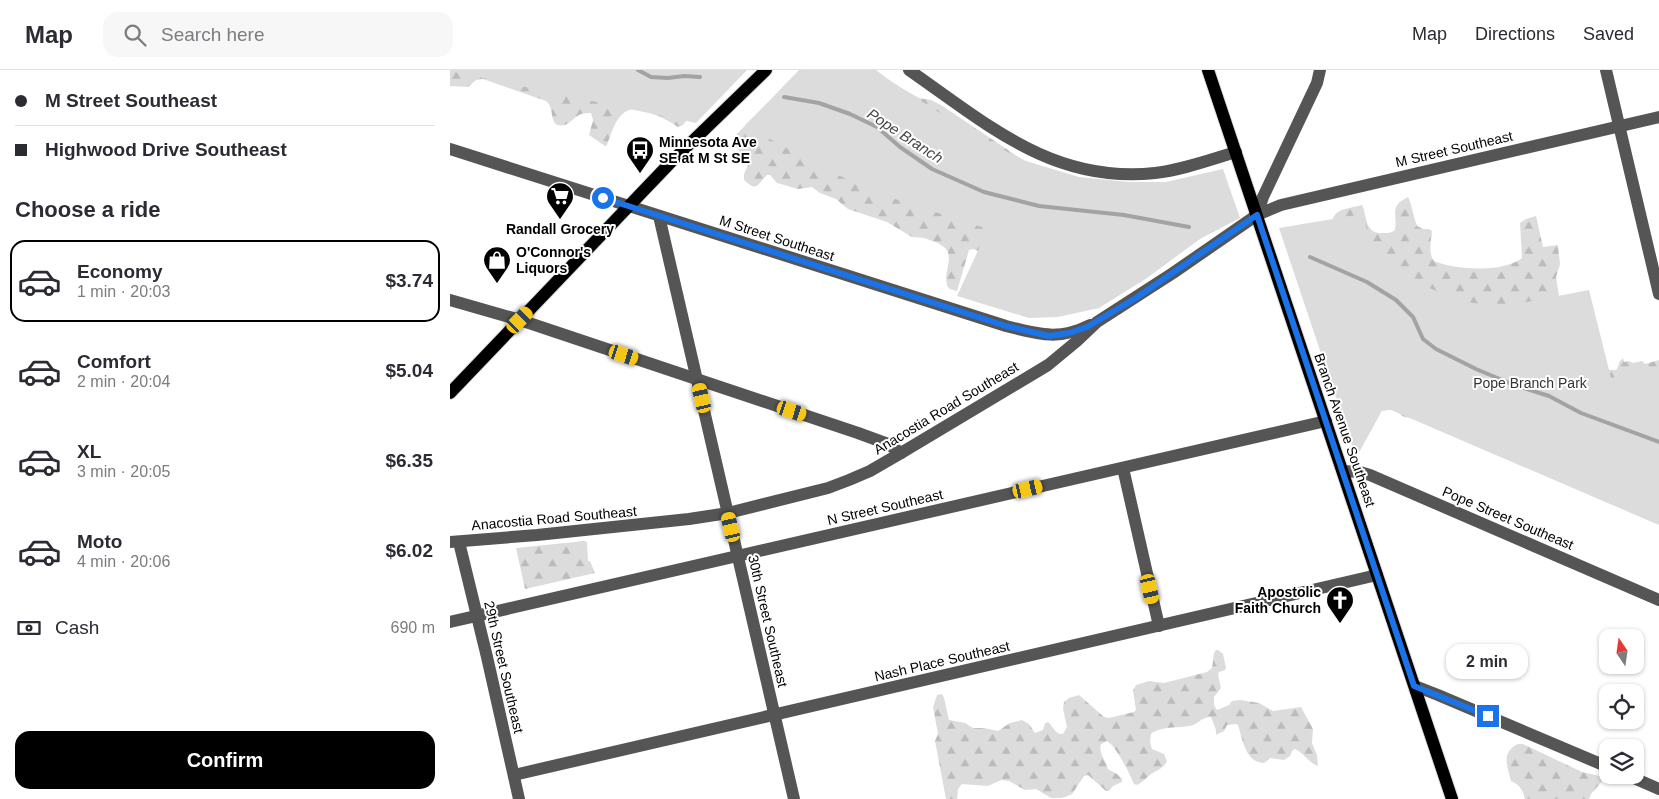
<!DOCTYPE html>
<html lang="en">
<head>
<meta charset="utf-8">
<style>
	body { margin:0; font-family:Helvetica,sans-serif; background:#f7f7f7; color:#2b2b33; height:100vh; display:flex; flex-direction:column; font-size:19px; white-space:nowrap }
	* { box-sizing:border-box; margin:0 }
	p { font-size:16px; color:#7c7c81 }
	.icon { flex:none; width:28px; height:28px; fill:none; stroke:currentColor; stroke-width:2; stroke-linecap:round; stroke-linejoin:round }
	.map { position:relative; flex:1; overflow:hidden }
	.sheet { display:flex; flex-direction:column; background:#fff; width:450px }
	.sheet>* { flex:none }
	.guide { display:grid; align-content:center; height:110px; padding:0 15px; background:#fff }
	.needle { width:32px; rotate:347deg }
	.fabs { position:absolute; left:1149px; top:559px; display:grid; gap:10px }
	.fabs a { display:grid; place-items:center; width:45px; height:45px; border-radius:10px; background:#fff; box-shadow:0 1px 4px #0004; font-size:25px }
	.end { position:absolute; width:22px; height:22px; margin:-11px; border:6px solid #1a73e8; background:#fff; box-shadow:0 0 0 2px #fff }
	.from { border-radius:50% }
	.bubble { position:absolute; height:35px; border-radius:15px; background:#fff; box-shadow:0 1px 4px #0004; font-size:16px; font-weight:800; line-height:35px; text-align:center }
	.car { position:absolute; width:15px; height:30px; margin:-15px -8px; border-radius:6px; box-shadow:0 0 4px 1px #0007; background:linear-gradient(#f5c518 24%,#345 0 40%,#f5c518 0 76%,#345 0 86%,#f5c518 0) }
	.guide b { display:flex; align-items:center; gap:18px; height:48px; font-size:19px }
	.guide b+b { border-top:1px solid #e1e1e2 }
	.guide i { width:12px; height:12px; background:#2b2b33 }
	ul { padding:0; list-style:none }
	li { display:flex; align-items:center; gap:15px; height:82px; margin:0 10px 8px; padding:0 5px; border:2px solid transparent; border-radius:15px }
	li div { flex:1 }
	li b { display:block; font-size:19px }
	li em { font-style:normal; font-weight:800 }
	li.current { border-color:#000 }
	li>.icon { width:45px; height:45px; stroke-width:1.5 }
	h2 { padding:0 15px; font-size:22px; line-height:60px }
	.pay { display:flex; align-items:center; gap:12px; height:55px; padding:0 15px; font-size:19px }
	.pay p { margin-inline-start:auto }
	.button { display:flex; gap:10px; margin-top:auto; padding:10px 15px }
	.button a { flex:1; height:58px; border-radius:15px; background:#000; color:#fff; font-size:20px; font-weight:800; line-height:58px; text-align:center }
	header { display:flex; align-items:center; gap:30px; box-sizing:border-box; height:70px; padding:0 25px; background:#fff; border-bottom:1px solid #e1e1e2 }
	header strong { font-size:24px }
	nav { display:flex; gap:28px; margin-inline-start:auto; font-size:18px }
	.search { width:350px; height:45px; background:#f7f7f7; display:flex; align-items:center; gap:12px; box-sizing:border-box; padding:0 18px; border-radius:15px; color:#7c7c81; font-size:19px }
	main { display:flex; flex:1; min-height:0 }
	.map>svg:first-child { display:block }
	.forest { fill:url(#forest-firs) }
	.park { fill:#dcdcdc }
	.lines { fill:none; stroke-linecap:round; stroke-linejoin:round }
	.stream { stroke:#a3a3a3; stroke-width:4 }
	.major-casing { stroke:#dbdbdb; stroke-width:14 }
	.minor { stroke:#555; stroke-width:12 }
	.major { stroke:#000; stroke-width:12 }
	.route { stroke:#1a73e8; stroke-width:6 }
	.labels { text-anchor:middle; stroke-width:4; stroke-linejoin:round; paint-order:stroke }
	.poi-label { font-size:14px; font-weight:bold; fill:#000; stroke:#fff; text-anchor:start }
	.street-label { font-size:14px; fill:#000; stroke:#fff }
	.park-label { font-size:14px; fill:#333; stroke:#fff }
	.water-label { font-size:15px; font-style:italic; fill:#444; stroke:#fff }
</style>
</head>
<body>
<header>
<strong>Map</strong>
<div class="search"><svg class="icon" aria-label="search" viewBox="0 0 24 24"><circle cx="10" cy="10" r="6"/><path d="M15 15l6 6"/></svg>Search here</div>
<nav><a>Map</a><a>Directions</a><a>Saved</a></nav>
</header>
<main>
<section class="sheet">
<div class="guide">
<b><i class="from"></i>M Street Southeast</b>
<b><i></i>Highwood Drive Southeast</b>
</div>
<h2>Choose a ride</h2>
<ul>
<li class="current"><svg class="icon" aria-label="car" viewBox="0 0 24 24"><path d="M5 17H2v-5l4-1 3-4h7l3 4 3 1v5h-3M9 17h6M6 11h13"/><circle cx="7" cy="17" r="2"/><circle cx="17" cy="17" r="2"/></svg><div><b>Economy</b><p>1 min · 20:03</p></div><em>$3.74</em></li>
<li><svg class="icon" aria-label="car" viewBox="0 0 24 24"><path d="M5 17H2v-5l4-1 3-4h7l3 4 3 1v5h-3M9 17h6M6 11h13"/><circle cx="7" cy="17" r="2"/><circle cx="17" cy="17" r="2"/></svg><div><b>Comfort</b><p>2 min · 20:04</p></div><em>$5.04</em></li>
<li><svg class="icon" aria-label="car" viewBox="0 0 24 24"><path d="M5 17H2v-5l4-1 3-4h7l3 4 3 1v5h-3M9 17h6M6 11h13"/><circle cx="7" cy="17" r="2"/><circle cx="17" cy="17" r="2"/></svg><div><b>XL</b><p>3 min · 20:05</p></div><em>$6.35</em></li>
<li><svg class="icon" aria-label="car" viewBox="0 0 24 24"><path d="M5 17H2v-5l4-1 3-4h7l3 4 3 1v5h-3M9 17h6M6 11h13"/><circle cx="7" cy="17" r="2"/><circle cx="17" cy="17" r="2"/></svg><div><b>Moto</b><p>4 min · 20:06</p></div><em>$6.02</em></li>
</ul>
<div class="pay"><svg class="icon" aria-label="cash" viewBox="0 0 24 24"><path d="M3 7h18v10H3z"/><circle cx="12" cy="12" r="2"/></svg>Cash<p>690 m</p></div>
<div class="button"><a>Confirm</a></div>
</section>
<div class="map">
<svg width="1209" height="729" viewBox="0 0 1209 729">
	<defs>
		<pattern id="forest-firs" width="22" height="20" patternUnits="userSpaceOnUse" patternTransform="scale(1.25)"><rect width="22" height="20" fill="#dcdcdc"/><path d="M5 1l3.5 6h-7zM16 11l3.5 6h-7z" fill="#bbb"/></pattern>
	</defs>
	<rect width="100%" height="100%" fill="#fff"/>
	<g class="forest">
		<path d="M0 0 253 29 233 55 228 57C218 50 189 35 177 41 166 46 161 64 157 75L155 76 139 65 143 50 141 43C138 43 133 43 129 45 123 48 117 58 108 55 99 52 105 38 96 31L33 9 26 10 18 17 0 16Z"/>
		<path d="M349 0H426L444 14 469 28 481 30 491 35 573 90 530 185 528 181 523 179 519 180 507 221 500 219 497 216 496 207 499 189 498 182 495 178 488 173 474 168 462 167 437 152 398 139 386 129 370 123 362 117 348 119 327 113 320 105H317C307 114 308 123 294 110V104L299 93 286 77V65Z"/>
		<path d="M958 127C961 131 964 149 967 156L973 159H979L982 161C981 171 978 183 984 191 1004 200 1054 203 1072 188L1070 153 1076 149 1086 146 1093 177 1108 175V176L1110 194 1106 207 1110 232 1148 299 1165 300 1167 299 1170 291 1173 288 1174 292 1179 291 1183 293 1192 291 1195 294 1209 290V420L961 348 954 347 943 339 933 341 930 340 880 161C883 137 891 141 912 135L913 137C917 150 916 164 933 163 938 163 941 163 945 160 948 143 938 137 958 127Z"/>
		<polygon points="134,471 137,472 138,491 140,491 145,503 75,519 66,478"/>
		<path d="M766 580H768L773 584 776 598 775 600 769 602 768 605 771 618 764 627V635L767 640 779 635 782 631 790 630 809 633 823 641 851 637 863 659 862 673 867 685 868 696C859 693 854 683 845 679L842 681 840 686 834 690 820 688 814 693C795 692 793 670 788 655L786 654 777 655 774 661 766 665V660L761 647C751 647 749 654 740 656 729 658 710 656 701 664L700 672 702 679 714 684 717 691C713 699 707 700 701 704 696 708 693 712 687 715L684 714C680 704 666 676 657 671L651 674C648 682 656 691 658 699L667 704 672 709V712L663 716 659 721H656L638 705 634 706 622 724 615 727 608 728H601L586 719 575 720 559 711 551 710 538 716 512 714 508 719 507 729H496L485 671 488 664 483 637 487 625 492 624 494 628 499 650 515 653 523 658H534L548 661 560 653 572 650 579 654 585 663 593 660 595 653 598 652C604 657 605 665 613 664L617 657 613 639 614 632 619 628 629 625 654 647 659 648 684 642 686 640 683 620 686 615 699 611 714 613 757 602 762 598 764 583Z"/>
		<path d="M1068 674H1073L1132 702 1150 706 1154 709 1141 724 1139 729H1075C1073 720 1070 715 1061 711 1057 696 1051 682 1068 674Z"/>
	</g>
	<g class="park">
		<polygon points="0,0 297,0 246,53 0,1"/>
		<polygon points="352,0 424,0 525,66 576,91 629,107 679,112 716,112 773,99 790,148 750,169 697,208 649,238 608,247 579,248 507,226 538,159 448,130 378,101 295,55"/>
		<polygon points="913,144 919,170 927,183 944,199 965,212 1011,231 1050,237 1139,220 1161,308 1209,296 1209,455 934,337 906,388 829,158"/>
	</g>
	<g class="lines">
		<g class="stream">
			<polyline points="188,0 201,7 218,8 234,6 250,7"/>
			<polyline points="334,27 369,33 400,44 427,57 450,77 482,99 534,122 589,136 674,145 739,157"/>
			<polyline points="860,187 917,212 946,230 963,247 973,269 986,279 1026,299 1064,315 1099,326 1131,343 1209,372"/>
		</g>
		<g class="major-casing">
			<g id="major">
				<polyline points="758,0 1002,729"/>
				<polyline points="0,323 221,92 316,0"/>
			</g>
		</g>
		<g class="minor">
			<path d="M459 0C537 54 603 114 705 103 732 100 759 90 786 82"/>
			<polyline points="1156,0 1209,224"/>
			<path d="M0 79 556 256C588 264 608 271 640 255"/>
			<polyline points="807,145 831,135 1209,47"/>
			<polyline points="209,146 344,729"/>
			<polyline points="0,230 70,250 408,363 438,374 451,383"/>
			<polyline points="673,398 709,556"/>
			<polyline points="893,401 910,402 920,405 1209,530"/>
			<polyline points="0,472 87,465 239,449 278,443 378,418 399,410 420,401 451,383 598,295 627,271 647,252 723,203 807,145 813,127 867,13 870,0"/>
			<polyline points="9,472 37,587 69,729"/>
			<polyline points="0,552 876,351"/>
			<polyline points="965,616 988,625 1158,697"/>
			<polyline points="64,705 927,505"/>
			<polyline points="1177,705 1209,719"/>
		</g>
		<use href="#major" class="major"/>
	</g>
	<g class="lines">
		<polyline class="route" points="153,128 556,256 599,266 619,263 637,257 686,228 807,145 964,616 1038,646"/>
	</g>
	<defs>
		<g id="bus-pin" transform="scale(1.4375)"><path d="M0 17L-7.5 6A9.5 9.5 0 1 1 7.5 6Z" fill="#000" stroke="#fff"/><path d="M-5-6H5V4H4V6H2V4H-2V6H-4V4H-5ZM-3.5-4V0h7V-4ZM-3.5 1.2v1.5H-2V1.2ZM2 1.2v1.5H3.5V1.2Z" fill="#fff"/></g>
		<g id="supermarket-pin" transform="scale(1.4375)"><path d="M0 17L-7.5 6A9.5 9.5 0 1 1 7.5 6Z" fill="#000" stroke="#fff"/><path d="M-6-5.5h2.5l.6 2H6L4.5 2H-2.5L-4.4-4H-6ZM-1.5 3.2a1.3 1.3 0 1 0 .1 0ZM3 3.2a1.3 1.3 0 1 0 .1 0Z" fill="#fff"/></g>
		<g id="shop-pin" transform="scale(1.4375)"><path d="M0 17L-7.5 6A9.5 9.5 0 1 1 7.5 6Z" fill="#000" stroke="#fff"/><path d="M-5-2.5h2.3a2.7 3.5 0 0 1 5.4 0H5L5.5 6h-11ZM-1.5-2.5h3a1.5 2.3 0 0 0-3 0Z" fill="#fff"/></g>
		<g id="church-pin" transform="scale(1.4375)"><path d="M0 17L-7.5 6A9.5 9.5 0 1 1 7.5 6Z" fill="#000" stroke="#fff"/><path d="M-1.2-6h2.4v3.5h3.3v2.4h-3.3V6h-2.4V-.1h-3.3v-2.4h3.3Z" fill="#fff"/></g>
	</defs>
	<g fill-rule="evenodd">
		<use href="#bus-pin" x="190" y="80"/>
		<use href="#supermarket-pin" x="110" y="126"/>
		<use href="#shop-pin" x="47" y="190"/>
		<use href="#church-pin" x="890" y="530"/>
	</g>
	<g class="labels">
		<g class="poi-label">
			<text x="209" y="77">Minnesota Ave<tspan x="209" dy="16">SE at M St SE</tspan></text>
			<text x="110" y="164" text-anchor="middle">Randall Grocery</text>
			<text x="66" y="187">O'Connor's<tspan x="66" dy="16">Liquors</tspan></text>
			<text x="871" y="527" text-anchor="end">Apostolic<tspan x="871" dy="16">Faith Church</tspan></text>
		</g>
		<g class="street-label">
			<text transform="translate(1004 79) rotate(-13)" y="5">M Street Southeast</text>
			<text transform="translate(327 168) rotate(18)" y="5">M Street Southeast</text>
			<text transform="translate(496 338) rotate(-31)" y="5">Anacostia Road Southeast</text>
			<text transform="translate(895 360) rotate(71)" y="5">Branch Avenue Southeast</text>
			<text transform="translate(435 437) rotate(-13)" y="5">N Street Southeast</text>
			<text transform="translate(104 448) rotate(-5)" y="5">Anacostia Road Southeast</text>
			<text transform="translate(1058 448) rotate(23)" y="5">Pope Street Southeast</text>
			<text transform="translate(318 551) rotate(77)" y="5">30th Street Southeast</text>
			<text transform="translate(492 591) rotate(-13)" y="5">Nash Place Southeast</text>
			<text transform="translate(54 597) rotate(77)" y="5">29th Street Southeast</text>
		</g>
		<g class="park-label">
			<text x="1080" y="318">Pope Branch Park</text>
		</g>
		<g class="water-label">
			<text transform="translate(455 66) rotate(33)" y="5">Pope Branch</text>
		</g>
	</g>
</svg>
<div class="fabs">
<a><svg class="needle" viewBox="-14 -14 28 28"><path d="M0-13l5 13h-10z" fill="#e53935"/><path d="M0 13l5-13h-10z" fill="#7c7c81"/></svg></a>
<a><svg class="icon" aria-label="locate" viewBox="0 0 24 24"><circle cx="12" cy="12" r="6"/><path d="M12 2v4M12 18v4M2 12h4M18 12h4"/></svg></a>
<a><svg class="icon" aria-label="layers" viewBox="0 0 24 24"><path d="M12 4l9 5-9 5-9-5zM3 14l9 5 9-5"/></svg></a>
</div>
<i class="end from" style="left:153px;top:128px"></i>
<i class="end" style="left:1038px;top:646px"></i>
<div class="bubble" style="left:996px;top:574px;width:82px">2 min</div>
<i class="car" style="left:70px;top:250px;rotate:44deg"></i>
<i class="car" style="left:174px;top:285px;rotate:108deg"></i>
<i class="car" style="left:252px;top:328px;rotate:347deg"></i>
<i class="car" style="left:342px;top:341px;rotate:108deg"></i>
<i class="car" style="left:578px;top:419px;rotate:77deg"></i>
<i class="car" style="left:281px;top:457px;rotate:347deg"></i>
<i class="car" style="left:700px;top:519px;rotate:167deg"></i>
</div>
</main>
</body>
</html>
